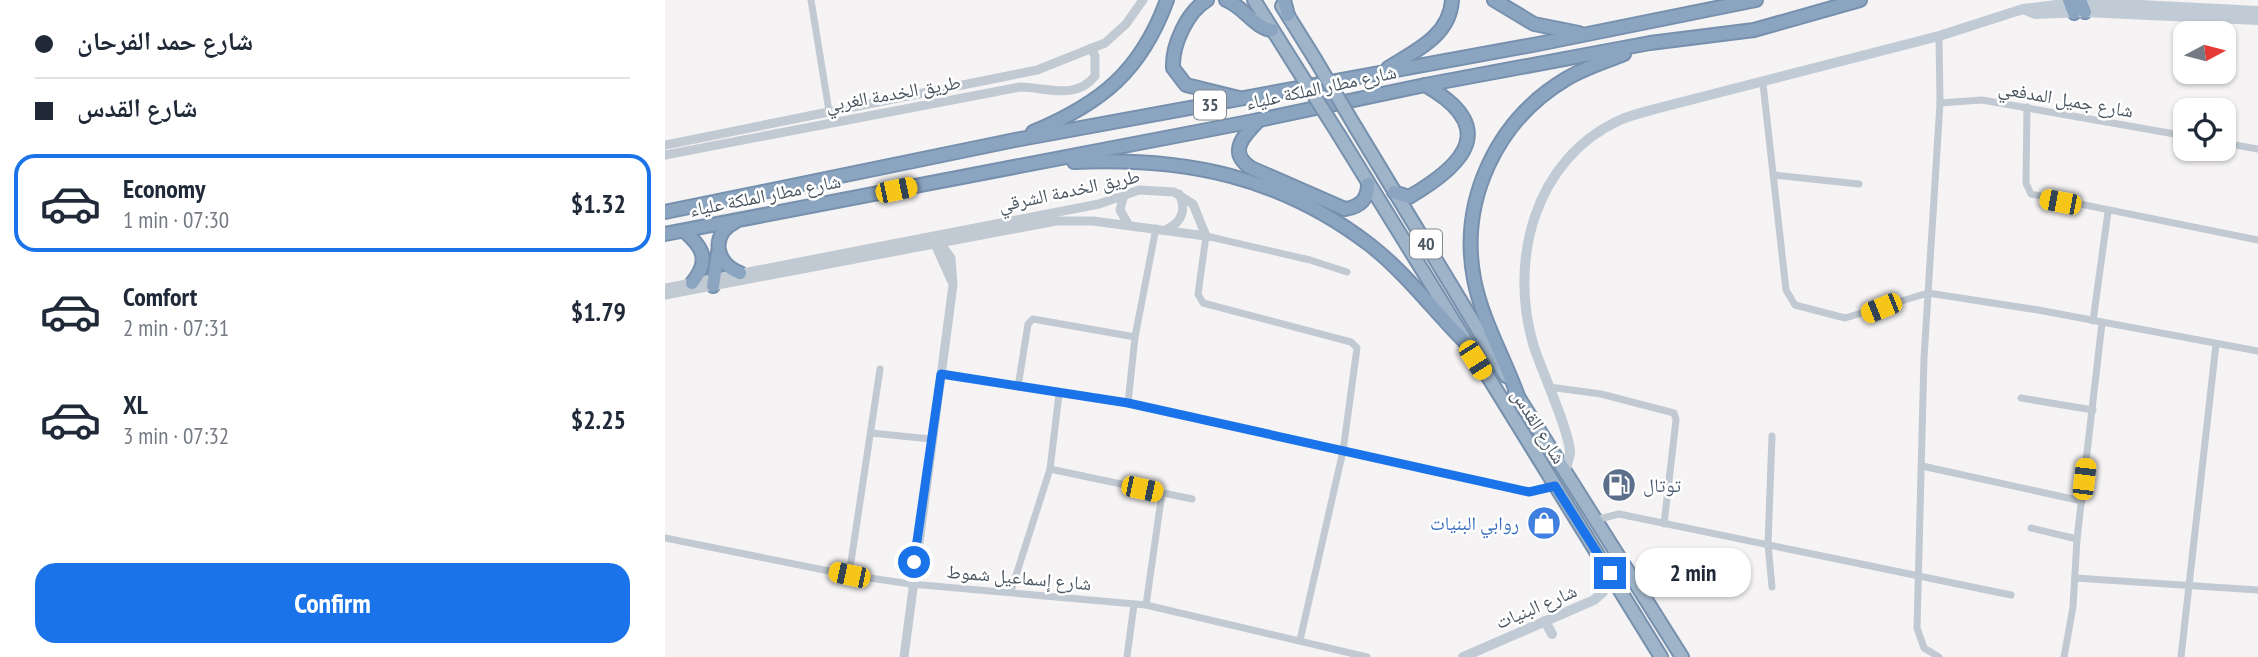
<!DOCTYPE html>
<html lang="en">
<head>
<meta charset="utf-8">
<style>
	body { margin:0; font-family:"PT Sans Narrow","Noto Naskh Arabic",sans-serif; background:#f2f2f3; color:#1f2937; height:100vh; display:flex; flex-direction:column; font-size:26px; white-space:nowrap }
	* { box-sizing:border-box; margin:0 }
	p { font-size:23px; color:#747a83 }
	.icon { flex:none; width:38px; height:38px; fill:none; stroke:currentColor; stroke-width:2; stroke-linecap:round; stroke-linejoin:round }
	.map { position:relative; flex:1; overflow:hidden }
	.details { display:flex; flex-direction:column; background:#fff; width:665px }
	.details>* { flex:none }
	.banner { display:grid; align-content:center; height:154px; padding:0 35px; background:#fff }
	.needle { width:46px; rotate:83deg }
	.tools { position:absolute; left:1508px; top:21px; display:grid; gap:14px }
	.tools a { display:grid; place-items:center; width:63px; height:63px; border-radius:14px; background:#fff; box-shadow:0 2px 5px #0004; font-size:35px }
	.end { position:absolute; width:32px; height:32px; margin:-16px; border:9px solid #1a73e8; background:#fff; box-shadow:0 0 0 4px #fff }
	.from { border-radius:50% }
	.bubble { position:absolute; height:49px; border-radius:21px; background:#fff; box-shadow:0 2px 5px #0004; font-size:23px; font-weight:700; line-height:49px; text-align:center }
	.car { position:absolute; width:21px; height:42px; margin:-21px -10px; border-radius:9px; box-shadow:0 0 5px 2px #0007; background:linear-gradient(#f5c518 24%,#345 0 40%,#f5c518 0 76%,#345 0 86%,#f5c518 0) }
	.banner b { display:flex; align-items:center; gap:24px; height:66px; font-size:26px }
	.banner b+b { border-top:2px solid #e0e1e3 }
	.banner i { width:18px; height:18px; background:#1f2937 }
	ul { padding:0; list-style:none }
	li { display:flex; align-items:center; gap:21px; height:98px; margin:0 14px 10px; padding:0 21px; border:4px solid transparent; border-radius:21px }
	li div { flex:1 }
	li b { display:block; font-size:26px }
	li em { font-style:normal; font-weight:700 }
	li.on { border-color:#1a73e8 }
	li>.icon { width:63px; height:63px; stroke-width:1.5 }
	.action { display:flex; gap:14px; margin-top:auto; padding:14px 35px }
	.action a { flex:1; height:80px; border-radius:21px; background:#1a73e8; color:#fff; font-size:28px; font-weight:700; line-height:80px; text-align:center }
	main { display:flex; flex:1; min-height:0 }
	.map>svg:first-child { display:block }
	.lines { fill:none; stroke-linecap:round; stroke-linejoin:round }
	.trunk-casing { stroke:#7690ad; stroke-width:16 }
	.motorway-casing { stroke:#7690ad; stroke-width:16 }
	.minor { stroke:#c1cad2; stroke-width:7 }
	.tertiary { stroke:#c1cad2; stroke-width:9 }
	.secondary { stroke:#c1cbd6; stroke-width:10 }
	.trunk { stroke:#9fb4c9; stroke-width:12 }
	.motorway { stroke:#8ba5c1; stroke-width:12 }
	.trunk-bridge-casing { stroke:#7690ad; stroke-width:16; stroke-linecap:butt }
	.trunk-bridge { stroke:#9fb4c9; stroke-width:12 }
	.route { stroke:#1a73e8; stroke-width:9 }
	.labels { text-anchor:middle; stroke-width:5; stroke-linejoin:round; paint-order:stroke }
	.shield { fill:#fff; stroke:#808990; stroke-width:2 }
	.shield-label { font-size:18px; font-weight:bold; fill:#4a5661 }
	.street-label { font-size:19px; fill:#4a5661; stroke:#fff }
	.service-label { font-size:19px; fill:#4e5e75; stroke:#fff; text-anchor:start }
	.shop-label { font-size:19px; fill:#366cbe; stroke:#fff; text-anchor:end }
</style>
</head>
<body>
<main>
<section class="details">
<div class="banner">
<b><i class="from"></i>شارع حمد الفرحان</b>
<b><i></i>شارع القدس</b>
</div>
<ul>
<li class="on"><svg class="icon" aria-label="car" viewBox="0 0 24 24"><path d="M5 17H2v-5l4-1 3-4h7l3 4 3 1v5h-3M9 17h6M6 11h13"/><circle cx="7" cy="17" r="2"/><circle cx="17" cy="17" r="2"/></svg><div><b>Economy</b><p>1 min · 07:30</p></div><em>$1.32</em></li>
<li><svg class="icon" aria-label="car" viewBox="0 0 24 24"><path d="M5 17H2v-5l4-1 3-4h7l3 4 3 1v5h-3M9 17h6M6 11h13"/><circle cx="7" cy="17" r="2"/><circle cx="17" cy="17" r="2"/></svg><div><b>Comfort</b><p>2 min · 07:31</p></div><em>$1.79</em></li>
<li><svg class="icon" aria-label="car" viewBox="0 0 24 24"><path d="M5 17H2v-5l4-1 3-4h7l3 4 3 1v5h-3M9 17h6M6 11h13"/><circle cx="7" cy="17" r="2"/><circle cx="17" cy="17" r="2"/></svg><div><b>XL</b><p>3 min · 07:32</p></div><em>$2.25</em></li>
</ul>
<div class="action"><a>Confirm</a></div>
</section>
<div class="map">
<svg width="1593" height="657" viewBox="0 0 1593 657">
	<rect width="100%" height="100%" fill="#f5f3f3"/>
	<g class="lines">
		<g class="trunk-casing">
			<g id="trunk">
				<polyline points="589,0 631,67"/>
				<polyline points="617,6 650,59"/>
				<polyline points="691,128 841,376"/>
				<polyline points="674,135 996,657"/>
				<polyline points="850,392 1017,657"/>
			</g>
		</g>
		<g class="motorway-casing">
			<g id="motorway">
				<path d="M542 0C522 12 507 45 508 68L521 85 574 98"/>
				<path d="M561 0C578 6 591 29 607 30"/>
				<polyline points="619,0 623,15"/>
				<polyline points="829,0 869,24 914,33"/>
				<polyline points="1404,0 1409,13"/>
				<polyline points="1415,0 1420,12"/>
				<path d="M723 68C750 51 785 36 787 0"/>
				<path d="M594 120C579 135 562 152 586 168L680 209C695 207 703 199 703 184"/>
				<path d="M368 132C437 103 476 71 502 0"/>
				<path d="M409 162C520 157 615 176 705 245 741 273 769 311 801 343"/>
				<path d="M729 192 744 197C801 164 834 127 760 85"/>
				<polyline points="0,212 350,140 873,44 1091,0"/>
				<path d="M70 222C45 234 50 264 75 273"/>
				<path d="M19 231C39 248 45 261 27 283"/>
				<polyline points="0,234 594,120 760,85 985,43 1089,30 1195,0"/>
				<polyline points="48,286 53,252"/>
				<path d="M854 399C840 359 817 321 809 279 794 200 832 120 901 79 919 68 939 62 959 54"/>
			</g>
		</g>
		<g class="minor">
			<polyline points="146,0 164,111"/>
			<polyline points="1098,84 1121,290 1130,305 1180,318 1263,293 1373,310 1593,351"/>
			<polyline points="1275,103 1317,100 1521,136"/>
			<polyline points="1362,107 1361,183 1366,194 1593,240"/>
			<polyline points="1559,143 1593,149"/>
			<polyline points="1109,175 1194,184"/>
			<polyline points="1428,321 1443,212"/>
			<polyline points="276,374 463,403 864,492 890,486"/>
			<polyline points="353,387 363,324 368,319 470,337"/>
			<polyline points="884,387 936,394 1009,413 1011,420 999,524"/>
			<polyline points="394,394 385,469 527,499"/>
			<polyline points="1356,398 1428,410"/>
			<polyline points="463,403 470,337 491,228"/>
			<polyline points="206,433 266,439"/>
			<polyline points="1257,466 1417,501"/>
			<polyline points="930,520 954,514 1346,595"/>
			<polyline points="1366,528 1412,539"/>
			<polyline points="0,538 184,575 246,584 481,605 702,657"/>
			<polyline points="184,575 215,369"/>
			<polyline points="1410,578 1593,590"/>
			<polyline points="1107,587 1103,544 1107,436"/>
			<polyline points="346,591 385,469"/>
			<polyline points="481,605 497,493"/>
			<polyline points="635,640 678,451 692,348 686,342 538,303 533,294 541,236 645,260 682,272"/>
			<polyline points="462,657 469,604"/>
			<polyline points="1274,657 1259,648 1252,628 1259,358 1275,103 1274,36"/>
			<polyline points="1399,657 1408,607 1412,539 1437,323"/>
			<polyline points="1516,657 1551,344"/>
		</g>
		<g class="tertiary">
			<polyline points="0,145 372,70 440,43 461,24 478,0"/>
			<path d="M0 155 355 87C381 87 410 101 430 76V56L426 48"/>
			<polyline points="459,194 455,210 463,224"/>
			<path d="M502 229C517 222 522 209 514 194"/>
			<polyline points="269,242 286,280"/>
			<polyline points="0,288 434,204 474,190 509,192 528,204 541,236"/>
			<polyline points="0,295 391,221 428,221 541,236"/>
			<polyline points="239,657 288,285 286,258 273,240"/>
		</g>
		<g class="secondary">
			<polyline points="1358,9 1370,14 1420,12 1593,20"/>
			<path d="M900 473C901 467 904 459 905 453 906 435 876 369 869 347 843 262 869 159 955 120 966 115 979 112 990 109L1274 36 1358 9 1416 2 1593 11"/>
			<polyline points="880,621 887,634"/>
			<polyline points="798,657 929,600 938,592 945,573"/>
		</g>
		<use href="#trunk" class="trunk"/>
		<use href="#motorway" class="motorway"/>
		<g class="trunk-bridge-casing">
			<g id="trunk-bridge">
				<polyline points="650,59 691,128"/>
				<polyline points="631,67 674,135"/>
			</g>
		</g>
		<use href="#trunk-bridge" class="trunk-bridge"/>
	</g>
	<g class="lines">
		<polyline class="route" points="249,562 276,374 463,403 864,492 890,486 945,573"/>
	</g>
	<defs>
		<g id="fuel-disc" transform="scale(1.75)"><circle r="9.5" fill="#5c6f8a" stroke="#fff"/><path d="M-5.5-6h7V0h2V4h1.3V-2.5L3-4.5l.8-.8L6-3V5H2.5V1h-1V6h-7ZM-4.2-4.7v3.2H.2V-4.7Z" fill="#fff"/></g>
		<g id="shop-disc" transform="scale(1.75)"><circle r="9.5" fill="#3f7fe0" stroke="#fff"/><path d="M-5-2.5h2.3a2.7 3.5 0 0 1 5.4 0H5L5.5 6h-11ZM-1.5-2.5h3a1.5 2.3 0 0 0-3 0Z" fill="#fff"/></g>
	</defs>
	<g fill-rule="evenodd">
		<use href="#fuel-disc" x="954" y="485"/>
		<use href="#shop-disc" x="879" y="523"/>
	</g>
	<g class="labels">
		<g class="shield">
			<rect x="529" y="90.5" width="32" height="29" rx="5"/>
			<rect x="745" y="229.5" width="32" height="29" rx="5"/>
		</g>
		<g class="shield-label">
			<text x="545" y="111">35</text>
			<text x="761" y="250">40</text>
		</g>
		<g class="street-label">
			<text transform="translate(656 87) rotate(-12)" y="7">شارع مطار الملكة علياء</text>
			<text transform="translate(228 93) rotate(-10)" y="7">طريق الخدمة الغربي</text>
			<text transform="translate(1401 99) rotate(10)" y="7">شارع جميل المدفعي</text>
			<text transform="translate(404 190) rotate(-12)" y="7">طريق الخدمة الشرقي</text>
			<text transform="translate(100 195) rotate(-11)" y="7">شارع مطار الملكة علياء</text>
			<text transform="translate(874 426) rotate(58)" y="7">شارع القدس</text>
			<text transform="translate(354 577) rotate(5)" y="7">شارع إسماعيل شموط</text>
			<text transform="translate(871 606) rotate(-23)" y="7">شارع البنيات</text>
		</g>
		<g class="service-label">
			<text x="978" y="492">توتال</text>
		</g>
		<g class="shop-label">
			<text x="854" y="530">روابي البنيات</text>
		</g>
	</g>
</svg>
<div class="tools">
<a><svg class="needle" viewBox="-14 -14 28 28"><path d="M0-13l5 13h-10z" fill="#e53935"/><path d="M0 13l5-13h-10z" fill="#747a83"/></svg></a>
<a><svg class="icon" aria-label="locate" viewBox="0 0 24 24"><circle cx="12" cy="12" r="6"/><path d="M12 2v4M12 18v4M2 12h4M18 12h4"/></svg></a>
</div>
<i class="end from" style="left:249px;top:562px"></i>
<i class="end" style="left:945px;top:573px"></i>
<div class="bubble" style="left:970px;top:548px;width:116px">2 min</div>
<i class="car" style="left:231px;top:190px;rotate:78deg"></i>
<i class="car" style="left:1395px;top:202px;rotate:281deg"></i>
<i class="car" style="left:1216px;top:308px;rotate:248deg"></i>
<i class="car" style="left:810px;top:360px;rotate:148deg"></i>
<i class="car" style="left:1419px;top:479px;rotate:7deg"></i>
<i class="car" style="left:477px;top:489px;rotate:102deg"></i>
<i class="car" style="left:184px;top:575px;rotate:282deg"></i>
</div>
</main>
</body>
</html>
